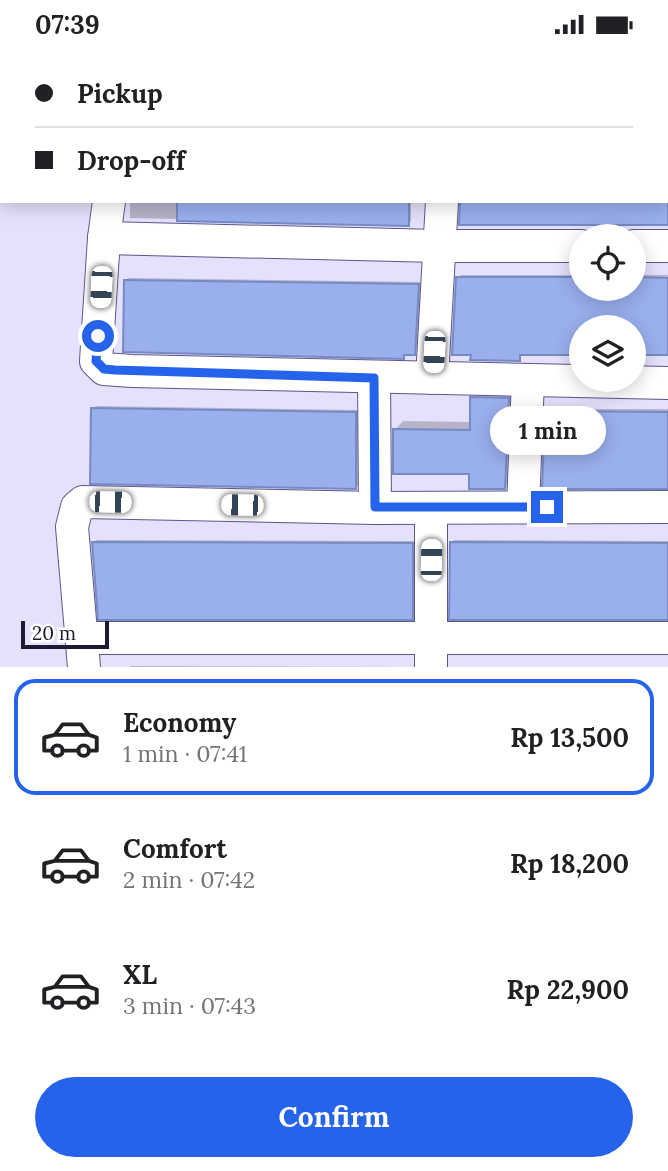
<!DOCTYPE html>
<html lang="en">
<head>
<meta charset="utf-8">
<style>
	body { margin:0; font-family:Lora,serif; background:#f2f2f2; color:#202124; height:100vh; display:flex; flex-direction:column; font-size:26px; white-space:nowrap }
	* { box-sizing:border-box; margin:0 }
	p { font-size:23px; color:#757577 }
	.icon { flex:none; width:38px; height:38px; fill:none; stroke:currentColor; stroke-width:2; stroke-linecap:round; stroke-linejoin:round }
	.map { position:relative; height:618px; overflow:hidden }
	.sheet { display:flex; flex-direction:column; background:#fff; flex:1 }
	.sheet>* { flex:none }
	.top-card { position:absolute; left:0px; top:0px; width:668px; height:154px; box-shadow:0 4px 18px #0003; display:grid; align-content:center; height:154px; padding:0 35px; background:#fff }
	.tools { position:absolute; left:569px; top:175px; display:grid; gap:14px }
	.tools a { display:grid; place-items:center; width:77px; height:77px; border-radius:50%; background:#fff; box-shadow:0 4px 18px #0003; font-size:35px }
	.scale { position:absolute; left:21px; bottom:18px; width:88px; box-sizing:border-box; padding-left:7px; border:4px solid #1d1a31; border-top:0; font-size:19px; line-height:24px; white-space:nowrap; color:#1d1a31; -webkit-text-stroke:5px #fff; paint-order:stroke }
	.end { position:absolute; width:32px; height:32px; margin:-16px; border:9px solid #2563eb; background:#fff; box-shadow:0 0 0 4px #fff }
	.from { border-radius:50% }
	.bubble { position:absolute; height:49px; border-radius:24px; background:#fff; box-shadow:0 4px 18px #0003; font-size:23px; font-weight:700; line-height:49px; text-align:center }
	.car { position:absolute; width:21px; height:42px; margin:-21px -10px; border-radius:9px; box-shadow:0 0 5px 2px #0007; background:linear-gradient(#fff 24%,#345 0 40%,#fff 0 76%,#345 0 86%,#fff 0) }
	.top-card b { display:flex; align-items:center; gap:24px; height:66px; font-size:26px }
	.top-card b+b { border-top:2px solid #e0e0e0 }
	.top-card i { width:18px; height:18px; background:#202124 }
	ul { padding:12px 0 0; list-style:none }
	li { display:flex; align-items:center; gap:21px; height:116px; margin:0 14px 10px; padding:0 21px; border:4px solid transparent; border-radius:21px }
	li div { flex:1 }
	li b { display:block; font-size:26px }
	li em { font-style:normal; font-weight:700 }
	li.on { border-color:#2563eb }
	li>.icon { width:63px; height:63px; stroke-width:1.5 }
	.action { display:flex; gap:14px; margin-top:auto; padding:14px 35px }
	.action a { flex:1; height:80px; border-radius:42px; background:#2563eb; color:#fff; font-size:28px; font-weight:700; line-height:80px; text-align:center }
	.status { display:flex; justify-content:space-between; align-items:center; height:49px; padding:0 35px; background:#fff; direction:ltr }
	.status svg { height:19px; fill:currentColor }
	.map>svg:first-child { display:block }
	.shadow { fill:#0003 }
	.building { fill:#99afee; stroke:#778ac2; stroke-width:2 }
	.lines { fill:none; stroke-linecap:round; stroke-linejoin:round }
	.minor-casing { stroke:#5e568e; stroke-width:34 }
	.minor { stroke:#fff; stroke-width:32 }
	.route { stroke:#2563eb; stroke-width:9 }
</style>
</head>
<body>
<div class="status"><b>07:39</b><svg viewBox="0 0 49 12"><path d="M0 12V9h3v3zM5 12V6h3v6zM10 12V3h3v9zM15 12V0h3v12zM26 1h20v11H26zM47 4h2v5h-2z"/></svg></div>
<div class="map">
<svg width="668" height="618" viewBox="0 0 668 618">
	<rect width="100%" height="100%" fill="#e3e1fb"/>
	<g class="shadow">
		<polygon points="152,0 428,0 429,2 152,2"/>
		<polygon points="464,0 668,0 668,37 667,2 464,2"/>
		<polygon points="667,96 668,96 668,174 667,152"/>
		<polygon points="130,152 411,152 411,172 408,175 130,169"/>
		<polygon points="461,226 581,226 581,240 634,240 634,226 668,226 668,305 634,305 634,278 581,278 581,304 522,304 519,311 458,229"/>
		<polygon points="128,229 421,233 417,301 403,308 126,232"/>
		<polygon points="480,340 517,341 513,430 505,438 471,424 395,381 403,372 472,373 472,349"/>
		<polygon points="96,357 358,361 359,436 356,438 93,359"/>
		<polygon points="550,360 668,360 668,438 547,363"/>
		<polygon points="96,491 415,492 415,566 412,569 94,494"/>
		<polygon points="454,491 668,492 668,570 452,494"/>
		<polygon points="131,617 408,618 130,618"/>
	</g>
	<g class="building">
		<polygon points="177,152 409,152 409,177 177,172"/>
		<polygon points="460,152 668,152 668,176 459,176"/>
		<polygon points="456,228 581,228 581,240 634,240 634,228 668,229 668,306 634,306 634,278 581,278 581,306 520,306 520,312 470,311 471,306 452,306"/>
		<polygon points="124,231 419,235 415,306 404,306 404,310 123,303"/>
		<polygon points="470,348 509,349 505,440 469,440 469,425 393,425 393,380 470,381"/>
		<polygon points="91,359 356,363 356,440 90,435"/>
		<polygon points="545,362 668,363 668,440 542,440"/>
		<polygon points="92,493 413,494 413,571 98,571"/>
		<polygon points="450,493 668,494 668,571 449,571"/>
	</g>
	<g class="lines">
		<g class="minor-casing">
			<g id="minor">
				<polyline points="132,2 132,0"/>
				<polyline points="444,2 444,0"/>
				<polyline points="667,67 668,67"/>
				<polyline points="109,152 104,189 96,312 104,320 132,322 668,334"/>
				<polyline points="104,189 438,197 581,197"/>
				<polyline points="634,197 668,197"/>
				<polyline points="374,329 375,459"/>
				<polyline points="432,329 442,152"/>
				<polyline points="523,458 528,331"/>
				<polyline points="81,589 668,589"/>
				<polyline points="84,618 72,478 77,458 83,453 375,459 668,458"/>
				<polyline points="431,618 431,459"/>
			</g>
		</g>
		<use href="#minor" class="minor"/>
	</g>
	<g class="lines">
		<polyline class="route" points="98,287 96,312 104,320 115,321 374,329 375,458 547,458"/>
	</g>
</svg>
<div class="tools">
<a><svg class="icon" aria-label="locate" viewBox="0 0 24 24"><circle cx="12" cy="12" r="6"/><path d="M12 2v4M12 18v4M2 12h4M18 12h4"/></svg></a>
<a><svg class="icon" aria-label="layers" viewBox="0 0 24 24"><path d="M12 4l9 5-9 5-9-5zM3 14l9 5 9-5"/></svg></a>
</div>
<div class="scale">20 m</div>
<i class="end from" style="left:98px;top:287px"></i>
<i class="end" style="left:547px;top:458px"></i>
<div class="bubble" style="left:490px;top:357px;width:116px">1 min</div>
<i class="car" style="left:101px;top:238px;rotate:183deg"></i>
<i class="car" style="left:434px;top:303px;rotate:183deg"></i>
<i class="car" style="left:110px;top:453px;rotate:91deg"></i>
<i class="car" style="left:242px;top:456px;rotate:271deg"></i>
<i class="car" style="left:431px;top:511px;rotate:1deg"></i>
<div class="top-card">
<b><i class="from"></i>Pickup</b>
<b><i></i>Drop-off</b>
</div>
</div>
<section class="sheet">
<ul>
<li class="on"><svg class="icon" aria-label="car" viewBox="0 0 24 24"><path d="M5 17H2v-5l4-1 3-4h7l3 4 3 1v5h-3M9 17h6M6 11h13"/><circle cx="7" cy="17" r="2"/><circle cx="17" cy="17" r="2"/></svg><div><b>Economy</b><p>1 min · 07:41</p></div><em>Rp 13,500</em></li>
<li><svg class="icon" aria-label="car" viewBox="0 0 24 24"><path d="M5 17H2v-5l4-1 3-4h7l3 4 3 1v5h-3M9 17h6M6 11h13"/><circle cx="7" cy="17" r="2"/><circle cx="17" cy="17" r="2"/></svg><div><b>Comfort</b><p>2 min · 07:42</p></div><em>Rp 18,200</em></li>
<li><svg class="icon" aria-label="car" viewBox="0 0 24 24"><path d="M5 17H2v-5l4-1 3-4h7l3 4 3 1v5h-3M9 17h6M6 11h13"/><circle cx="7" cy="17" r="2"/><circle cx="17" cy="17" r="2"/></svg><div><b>XL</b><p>3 min · 07:43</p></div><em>Rp 22,900</em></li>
</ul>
<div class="action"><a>Confirm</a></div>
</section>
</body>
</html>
